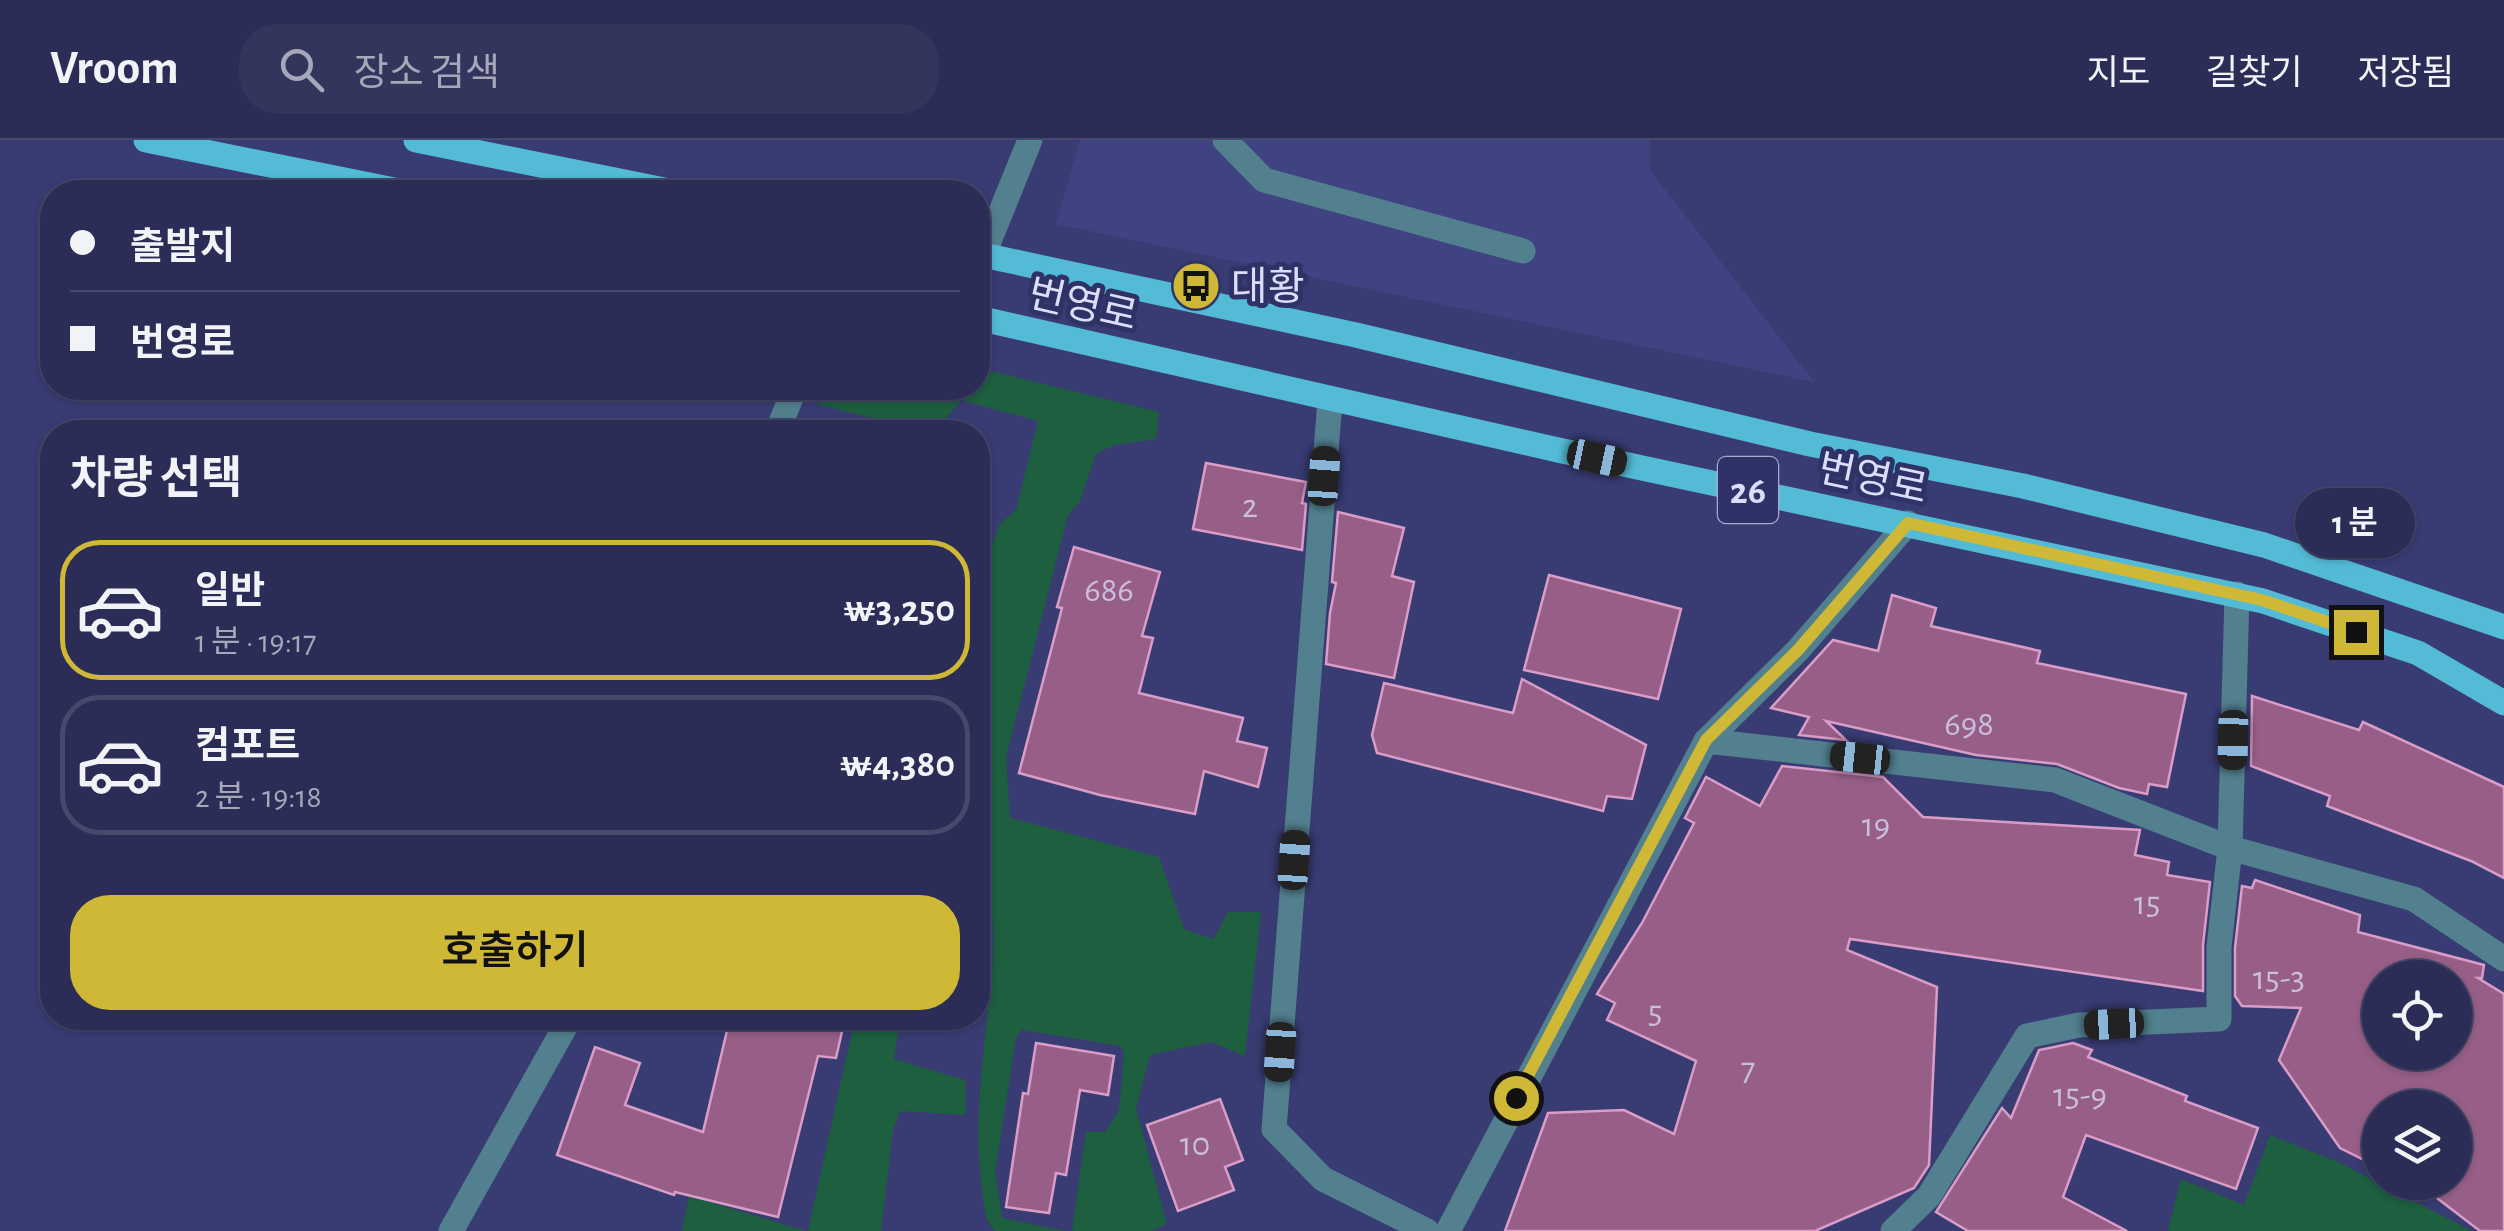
<!DOCTYPE html>
<html lang="ko">
<head>
<meta charset="utf-8">
<style>
	body { margin:0; font-family:"Alegreya Sans","Noto Sans KR",sans-serif; background:#33355c; color:#f1f3f6; height:100vh; display:flex; flex-direction:column; font-size:38px; white-space:nowrap }
	* { box-sizing:border-box; margin:0 }
	p { font-size:32px; color:#a6a8b9 }
	.icon { flex:none; width:55px; height:55px; fill:none; stroke:currentColor; stroke-width:2; stroke-linecap:round; stroke-linejoin:round }
	.map { position:relative; flex:1; overflow:hidden }
	.panel { position:absolute; left:40px; top:280px; width:950px; height:610px; display:flex; flex-direction:column; background:#2b2d56; border-radius:40px; box-shadow:0 2px 8px #0004,0 0 0 2px #47496c }
	.panel>* { flex:none }
	.hud { position:absolute; left:40px; top:40px; width:950px; height:220px; border-radius:40px; box-shadow:0 2px 8px #0004,0 0 0 2px #47496c; display:grid; align-content:center; height:220px; padding:0 30px; background:#2b2d56 }
	.controls { position:absolute; left:2362px; top:820px; display:grid; gap:20px }
	.controls a { display:grid; place-items:center; width:110px; height:110px; border-radius:50%; background:#2b2d56; box-shadow:0 2px 8px #0004,0 0 0 2px #47496c; font-size:50px }
	.end { position:absolute; width:45px; height:45px; margin:-22px; border:12px solid #d0b837; background:#111; box-shadow:0 0 0 5px #111 }
	.from { border-radius:50% }
	.bubble { position:absolute; height:70px; border-radius:35px; background:#2b2d56; box-shadow:0 2px 8px #0004,0 0 0 2px #47496c; font-size:32px; font-weight:600; line-height:70px; text-align:center }
	.car { position:absolute; width:30px; height:60px; margin:-30px -15px; border-radius:12px; box-shadow:0 0 8px 2px #0007; background:linear-gradient(#222 24%,#8ab4d8 0 40%,#222 0 76%,#8ab4d8 0 86%,#222 0) }
	.hud b { display:flex; align-items:center; gap:35px; height:95px; font-size:38px }
	.hud b+b { border-top:2px solid #47496c }
	.hud i { width:25px; height:25px; background:#f1f3f6 }
	ul { padding:0; list-style:none }
	li { display:flex; align-items:center; gap:30px; height:140px; margin:0 20px 15px; padding:0 10px; border:5px solid #47496c; border-radius:40px }
	li div { flex:1 }
	li b { display:block; font-size:38px }
	li em { font-style:normal; font-weight:600 }
	li.selected { border-color:#d0b837 }
	li>.icon { width:90px; height:90px; stroke-width:1.5 }
	h2 { padding:0 30px; font-size:45px; line-height:120px }
	.cta { display:flex; gap:20px; margin-top:auto; padding:20px 30px }
	.cta a { flex:1; height:115px; border-radius:40px; background:#d0b837; color:#111; font-size:40px; font-weight:600; line-height:115px; text-align:center }
	header { display:flex; align-items:center; gap:60px; box-sizing:border-box; height:140px; padding:0 50px; background:#2b2d56; border-bottom:2px solid #47496c }
	header strong { font-size:48px }
	nav { display:flex; gap:55px; margin-inline-start:auto; font-size:35px }
	.search { width:700px; height:90px; background:#33355c; display:flex; align-items:center; gap:25px; box-sizing:border-box; padding:0 35px; border-radius:40px; color:#a6a8b9; font-size:38px }
	.map>svg:first-child { display:block }
	.built { fill:#3f4381 }
	.green { fill:#1d5f3f }
	.building { fill:#975f87; stroke:#da9dc7; stroke-width:2.5; fill-rule:evenodd }
	.lines { fill:none; stroke-linecap:round; stroke-linejoin:round }
	.minor { stroke:#52808e; stroke-width:25 }
	.major { stroke:#54bbd6; stroke-width:25 }
	.route { stroke:#d0b837; stroke-width:12 }
	.labels { text-anchor:middle; stroke-width:10; stroke-linejoin:round; paint-order:stroke }
	.number-label { font-size:35px; fill:#c9bedc }
	.shield { fill:#2f3267; stroke:#a7aacd; stroke-width:2.5 }
	.shield-label { font-size:38px; font-weight:bold; fill:#dadef9 }
	.poi-label { font-size:40px; fill:#dadef9; stroke:#2f3267; text-anchor:start }
	.street-label { font-size:40px; fill:#dadef9; stroke:#2f3267 }
</style>
</head>
<body>
<header>
<strong>Vroom</strong>
<div class="search"><svg class="icon" aria-label="search" viewBox="0 0 24 24"><circle cx="10" cy="10" r="6"/><path d="M15 15l6 6"/></svg>장소 검색</div>
<nav><a>지도</a><a>길찾기</a><a>저장됨</a></nav>
</header>
<div class="map">
<svg width="2504" height="1091" viewBox="0 0 2504 1091">
	<rect width="100%" height="100%" fill="#393c73"/>
	<polygon class="built" points="1080,0 1650,0 1650,30 1814,242 1056,84"/>
	<g class="green">
		<path d="M978 228 1159 272 1156 299 1114 305 1096 314 1080 361 1068 375 1006 617 1010 678 1159 717 1184 789 1213 799 1228 772H1261L1245 916 1211 902 1150 915 1136 969 1167 1084 1151 1091H1072L1086 992H1105L1119 970 1124 913 1121 906 1021 890 1016 898 995 1032 1002 1078 1065 1091H994C983 1076 983 1058 981 1040 975 986 981 933 987 879 992 827 1002 777 978 729V489L991 408 999 385 1016 370 1038 281 961 260 935 292H925L817 264 824 248H978Z"/>
		<polygon points="855,878 900,878 894,919 965,940 966,975 900,971 893,990 881,1091 808,1091"/>
		<polygon points="2270,995 2338,1022 2472,1091 2168,1091 2181,1039 2244,1065"/>
		<polygon points="689,1056 806,1091 682,1091"/>
	</g>
	<g class="building">
		<polygon points="1206,323 1306,342 1302,363 1306,364 1302,410 1193,389"/>
		<polygon points="1338,372 1404,388 1392,436 1414,442 1394,538 1326,524 1330,473 1336,443 1332,442"/>
		<polygon points="1074,407 1160,432 1142,496 1153,498 1139,553 1243,578 1237,601 1267,608 1258,647 1204,631 1195,674 1100,655 1019,633 1062,468 1057,467"/>
		<polygon points="1549,435 1681,469 1658,559 1524,530"/>
		<polygon points="1892,455 1936,468 1931,486 2040,511 2037,523 2186,554 2167,647 2149,644 2147,654 2119,648 2057,624 1976,615 1826,581 1846,600 1799,595 1809,577 1771,568 1833,500 1878,511"/>
		<polygon points="1522,539 1646,605 1632,659 1607,656 1603,671 1377,613 1372,595 1384,543 1513,573"/>
		<polygon points="2252,556 2359,590 2363,582 2504,647 2504,738 2471,721 2327,666 2330,656 2251,626"/>
		<polygon points="1782,626 1883,637 1923,677 2140,690 2135,715 2169,722 2167,735 2210,742 2203,805 2203,851 1850,799 1847,810 1937,847 1929,1025 1914,1048 1815,1091 1505,1091 1548,973 1624,970 1674,994 1696,921 1607,880 1615,863 1597,854 1642,783 1694,683 1685,678 1706,637 1760,666"/>
		<path d="M2255 740 2360 775 2358 792 2484 825 2482 838H2478L2504 854V1091H2480L2416 1042H2455V968H2380V1028L2340 1008 2279 920 2301 868 2242 866 2235 856V808L2242 746 2252 748ZM2380 838H2455V912H2380Z"/>
		<polygon points="730,878 845,878 836,918 818,916 778,1077 675,1052 674,1055 557,1015 595,907 640,923 625,965 703,992"/>
		<polygon points="1036,903 1114,916 1108,955 1080,950 1066,1035 1056,1033 1049,1073 1006,1067 1023,953 1028,954"/>
		<polygon points="2073,903 2092,910 2088,917 2187,956 2185,961 2258,988 2236,1049 2086,995 2063,1057 2127,1091 1968,1091 1936,1072 2002,968 2011,978 2039,910"/>
		<polygon points="1220,959 1243,1020 1225,1027 1234,1050 1178,1071 1147,985"/>
	</g>
	<g class="lines">
		<g class="minor">
			<polyline points="1225,0 1264,40 1523,111"/>
			<polyline points="978,117 983,116 1030,0"/>
			<polyline points="1330,260 1274,989 1323,1039 1427,1091"/>
			<polyline points="777,292 795,248"/>
			<polyline points="1706,601 2055,640 2230,708 2414,759 2504,819"/>
			<polyline points="451,1091 570,878"/>
			<polyline points="1448,1091 1706,601 1798,510 1908,383"/>
			<polyline points="1893,1091 1929,1056 2027,896 2079,885 2219,879 2219,807 2230,708 2237,454"/>
		</g>
		<g class="major">
			<polyline points="146,0 404,52"/>
			<polyline points="416,0 674,52"/>
			<polyline points="978,114 1356,195 1810,304 2023,346 2264,405 2504,487"/>
			<polyline points="978,178 1558,310 2263,461 2418,513 2504,563"/>
		</g>
	</g>
	<g class="lines">
		<polyline class="route" points="1516,958 1706,600 1798,510 1908,383 2262,460 2356,492"/>
	</g>
	<defs>
		<g id="bus-disc" transform="scale(2.5)"><circle r="9.5" fill="#d0b837" stroke="#2f3267"/><path d="M-5-6H5V4H4V6H2V4H-2V6H-4V4H-5ZM-3.5-4V0h7V-4ZM-3.5 1.2v1.5H-2V1.2ZM2 1.2v1.5H3.5V1.2Z" fill="#111"/></g>
	</defs>
	<g fill-rule="evenodd">
		<use href="#bus-disc" x="1196" y="146"/>
	</g>
	<g class="labels">
		<g class="number-label">
			<text x="1250" y="377">2</text>
			<text x="1109" y="461">686</text>
			<text x="1969" y="595">698</text>
			<text x="1876" y="696">19</text>
			<text x="2147" y="774">15</text>
			<text x="2279" y="849">15-3</text>
			<text x="1655" y="883">5</text>
			<text x="1748" y="940">7</text>
			<text x="2080" y="966">15-9</text>
			<text x="1195" y="1015">10</text>
		</g>
		<rect class="shield" x="1718" y="317" width="60" height="66" rx="8"/>
		<g class="shield-label">
			<text x="1748" y="363">26</text>
		</g>
		<g class="poi-label">
			<text x="1231" y="160">대황</text>
		</g>
		<g class="street-label">
			<text transform="translate(1083 164) rotate(13)" y="14">번영로</text>
			<text transform="translate(1873 338) rotate(12)" y="14">번영로</text>
		</g>
	</g>
</svg>
<div class="controls">
<a><svg class="icon" aria-label="locate" viewBox="0 0 24 24"><circle cx="12" cy="12" r="6"/><path d="M12 2v4M12 18v4M2 12h4M18 12h4"/></svg></a>
<a><svg class="icon" aria-label="layers" viewBox="0 0 24 24"><path d="M12 4l9 5-9 5-9-5zM3 14l9 5 9-5"/></svg></a>
</div>
<i class="end from" style="left:1516px;top:958px"></i>
<i class="end" style="left:2356px;top:492px"></i>
<div class="bubble" style="left:2295px;top:348px;width:120px">1 분</div>
<i class="car" style="left:1597px;top:318px;rotate:102deg"></i>
<i class="car" style="left:1324px;top:336px;rotate:4deg"></i>
<i class="car" style="left:2233px;top:600px;rotate:181deg"></i>
<i class="car" style="left:1860px;top:618px;rotate:276deg"></i>
<i class="car" style="left:1294px;top:720px;rotate:4deg"></i>
<i class="car" style="left:2114px;top:884px;rotate:267deg"></i>
<i class="car" style="left:1280px;top:912px;rotate:184deg"></i>
<div class="hud">
<b><i class="from"></i>출발지</b>
<b><i></i>번영로</b>
</div>
<section class="panel">
<h2>차량 선택</h2>
<ul>
<li class="selected"><svg class="icon" aria-label="car" viewBox="0 0 24 24"><path d="M5 17H2v-5l4-1 3-4h7l3 4 3 1v5h-3M9 17h6M6 11h13"/><circle cx="7" cy="17" r="2"/><circle cx="17" cy="17" r="2"/></svg><div><b>일반</b><p>1 분 · 19:17</p></div><em>₩3,250</em></li>
<li><svg class="icon" aria-label="car" viewBox="0 0 24 24"><path d="M5 17H2v-5l4-1 3-4h7l3 4 3 1v5h-3M9 17h6M6 11h13"/><circle cx="7" cy="17" r="2"/><circle cx="17" cy="17" r="2"/></svg><div><b>컴포트</b><p>2 분 · 19:18</p></div><em>₩4,380</em></li>
</ul>
<div class="cta"><a>호출하기</a></div>
</section>
</div>
</body>
</html>
